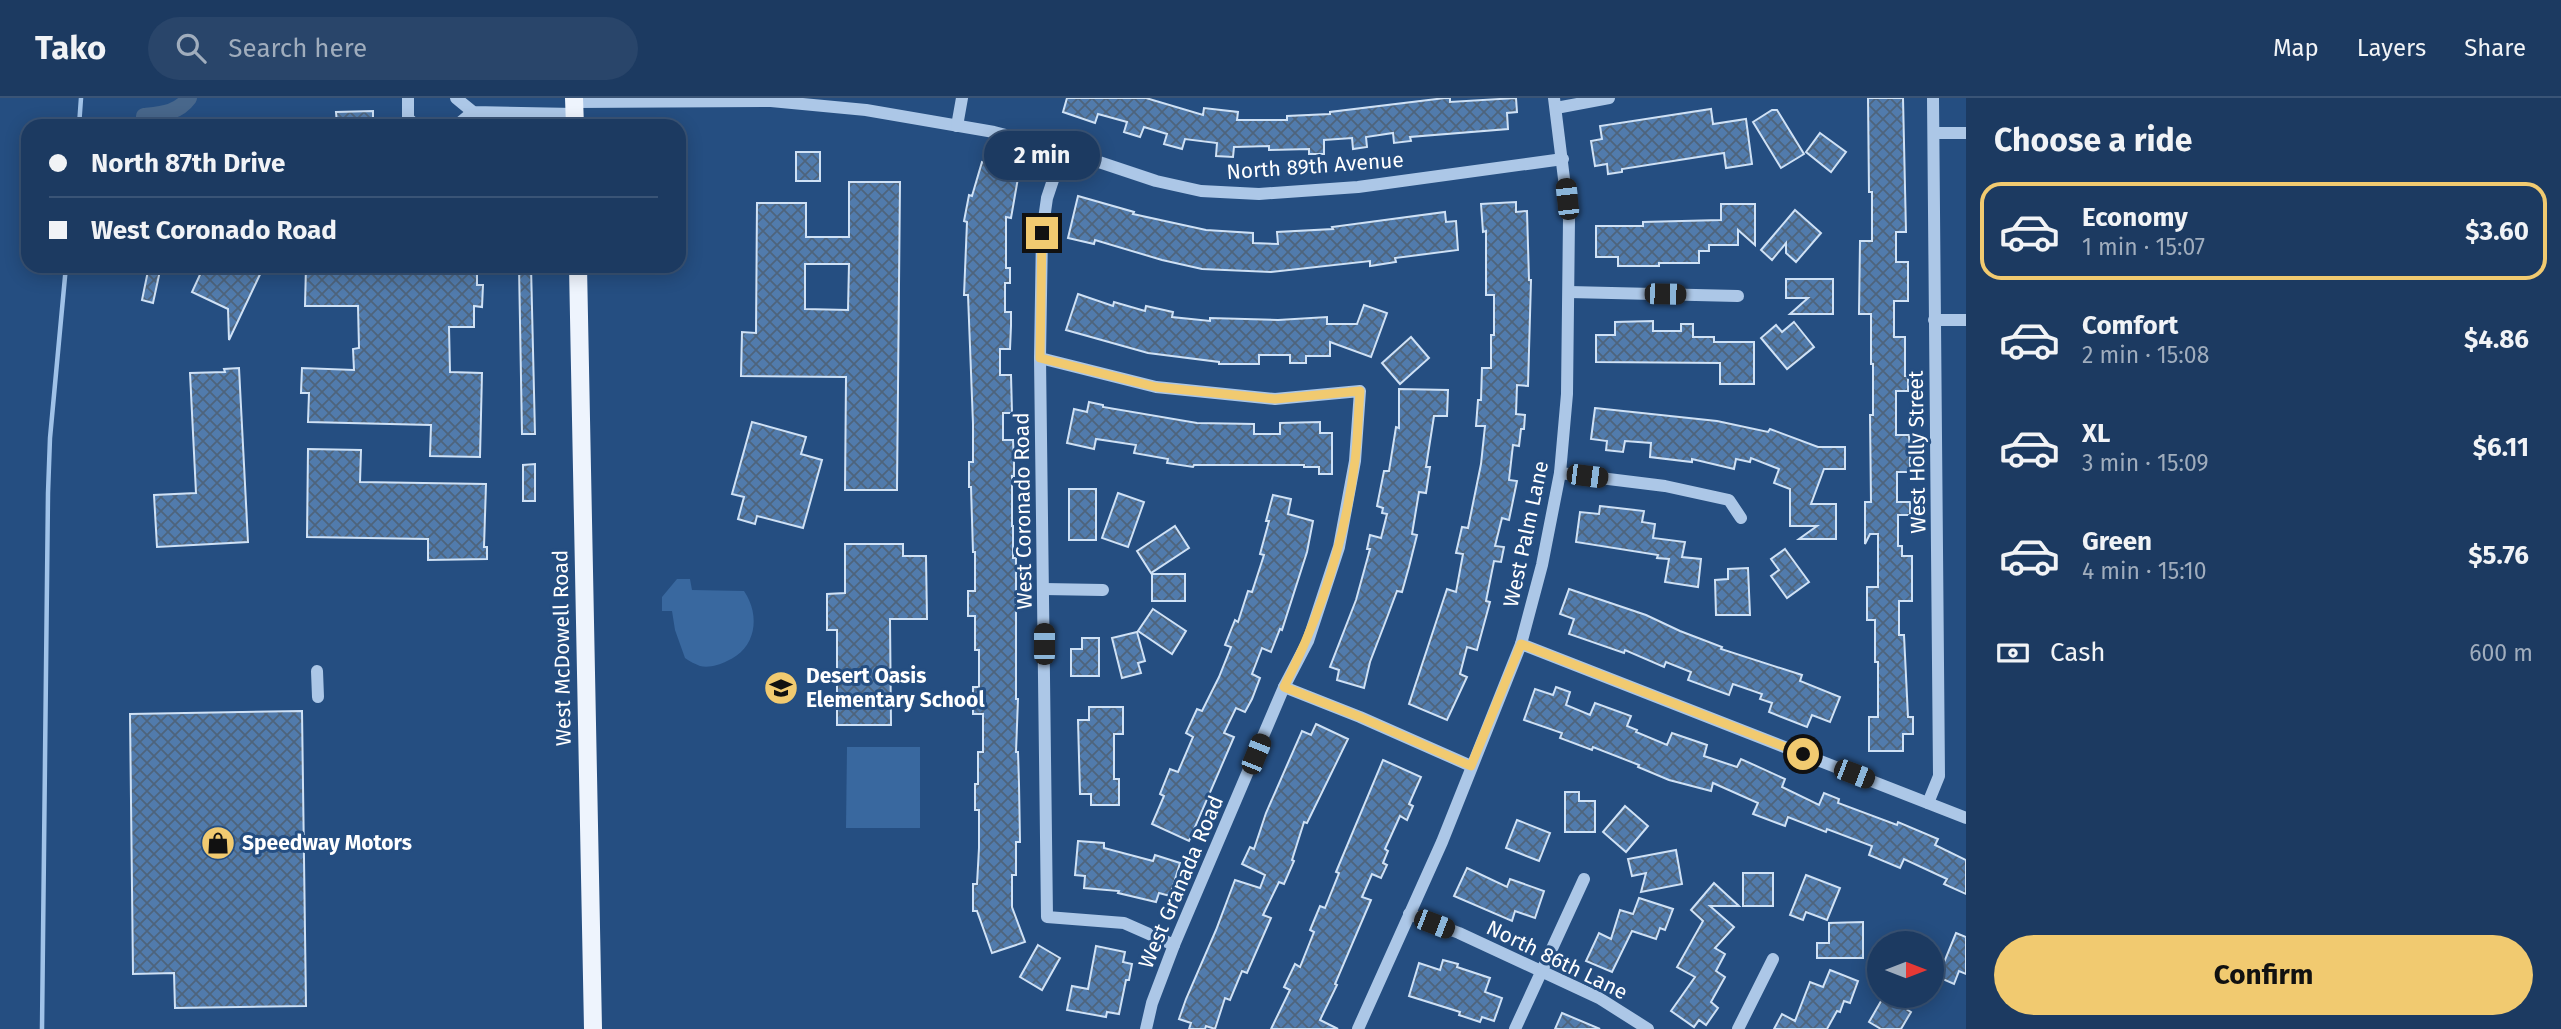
<!DOCTYPE html>
<html lang="en">
<head>
<meta charset="utf-8">
<style>
	body { margin:0; font-family:"Fira Sans",sans-serif; background:#29456a; color:#f1f3f6; height:100vh; display:flex; flex-direction:column; font-size:26px; white-space:nowrap }
	* { box-sizing:border-box; margin:0 }
	p { font-size:23px; color:#a0adbd }
	.icon { flex:none; width:38px; height:38px; fill:none; stroke:currentColor; stroke-width:2; stroke-linecap:round; stroke-linejoin:round }
	.map { position:relative; flex:1; overflow:hidden }
	.drawer { display:flex; flex-direction:column; background:#1c3a61; width:595px }
	.drawer>* { flex:none }
	.top-card { position:absolute; left:21px; top:21px; width:665px; height:154px; border-radius:21px; box-shadow:0 4px 18px #0003,0 0 0 2px #3a5476; display:grid; align-content:center; height:154px; padding:0 28px; background:#1c3a61 }
	.needle { width:46px; rotate:90deg }
	.buttons { position:absolute; left:1867px; top:833px; display:grid; gap:14px }
	.buttons a { display:grid; place-items:center; width:77px; height:77px; border-radius:50%; background:#1c3a61; box-shadow:0 4px 18px #0003,0 0 0 2px #3a5476; font-size:35px }
	.end { position:absolute; width:32px; height:32px; margin:-16px; border:9px solid #f1ca70; background:#111; box-shadow:0 0 0 4px #111 }
	.from { border-radius:50% }
	.bubble { position:absolute; height:49px; border-radius:24px; background:#1c3a61; box-shadow:0 4px 18px #0003,0 0 0 2px #3a5476; font-size:23px; font-weight:700; line-height:49px; text-align:center }
	.car { position:absolute; width:21px; height:42px; margin:-21px -10px; border-radius:9px; box-shadow:0 0 5px 2px #0007; background:linear-gradient(#222 24%,#8ab4d8 0 40%,#222 0 76%,#8ab4d8 0 86%,#222 0) }
	.top-card b { display:flex; align-items:center; gap:24px; height:66px; font-size:26px }
	.top-card b+b { border-top:2px solid #3a5476 }
	.top-card i { width:18px; height:18px; background:#f1f3f6 }
	ul { padding:0; list-style:none }
	li { display:flex; align-items:center; gap:21px; height:98px; margin:0 14px 10px; padding:0 14px; border:4px solid transparent; border-radius:21px }
	li div { flex:1 }
	li b { display:block; font-size:26px }
	li em { font-style:normal; font-weight:700 }
	li.current { border-color:#f1ca70 }
	li>.icon { width:63px; height:63px; stroke-width:1.5 }
	h2 { padding:0 28px; font-size:32px; line-height:84px }
	.pay { display:flex; align-items:center; gap:18px; height:77px; padding:0 28px; font-size:26px }
	.pay p { margin-inline-start:auto }
	.button { display:flex; gap:14px; margin-top:auto; padding:14px 28px }
	.button a { flex:1; height:80px; border-radius:42px; background:#f1ca70; color:#111; font-size:28px; font-weight:700; line-height:80px; text-align:center }
	header { display:flex; align-items:center; gap:42px; box-sizing:border-box; height:98px; padding:0 35px; background:#1c3a61; border-bottom:2px solid #3a5476 }
	header strong { font-size:33px }
	nav { display:flex; gap:38px; margin-inline-start:auto; font-size:24px }
	.search { width:490px; height:63px; background:#29456a; display:flex; align-items:center; gap:18px; box-sizing:border-box; padding:0 24px; border-radius:38px; color:#a0adbd; font-size:26px }
	main { display:flex; flex:1; min-height:0 }
	.map>svg:first-child { display:block }
	.green { fill:#39689f }
	.lines { fill:none; stroke-linecap:round; stroke-linejoin:round }
	.stream { stroke:#a0c2e8; stroke-width:4.5 }
	.canal { stroke:#48678b; stroke-width:16 }
	.building { fill:url(#building-cross-hatch); stroke:#cfe1f5; stroke-width:2; fill-rule:evenodd }
	.minor { stroke:#acc7e7; stroke-width:12 }
	.major { stroke:#eef4fd; stroke-width:18 }
	.route { stroke:#f1ca70; stroke-width:9 }
	.labels { text-anchor:middle; stroke-width:6; stroke-linejoin:round; paint-order:stroke }
	.street-label { font-size:21px; fill:#fff; stroke:#254e81 }
	.poi-label { font-size:21px; font-weight:bold; fill:#fff; stroke:#254e81; text-anchor:start }
</style>
</head>
<body>
<header>
<strong>Tako</strong>
<div class="search"><svg class="icon" aria-label="search" viewBox="0 0 24 24"><circle cx="10" cy="10" r="6"/><path d="M15 15l6 6"/></svg>Search here</div>
<nav><a>Map</a><a>Layers</a><a>Share</a></nav>
</header>
<main>
<div class="map">
<svg width="1966" height="931" viewBox="0 0 1966 931">
	<defs>
		<pattern id="building-cross-hatch" width="8" height="8" patternUnits="userSpaceOnUse" patternTransform="scale(1.75)"><rect width="8" height="8" fill="#517bac"/><path d="M0 0l8 8M0 8l8-8" fill="none" stroke="#4e647c"/></pattern>
	</defs>
	<rect width="100%" height="100%" fill="#254e81"/>
	<g class="green">
		<path d="M677 481H690L692 492 744 493C761 518 756 551 727 563 719 567 709 570 700 568 695 566 689 563 685 560L675 532 672 513H662V499Z"/>
		<polygon points="847,649 920,649 920,730 846,730"/>
	</g>
	<g class="lines">
		<g class="stream">
			<polyline points="79,28 81,0"/>
			<polyline points="42,931 48,395 50,340 66,168"/>
		</g>
		<path class="canal" d="M144 18C162 16 178 15 189 0"/>
	</g>
	<g class="building">
		<polygon points="1067,0 1146,0 1203,17 1204,10 1238,14 1237,22 1287,22 1287,18 1330,16 1330,14 1445,0 1450,0 1450,4 1516,0 1517,14 1507,15 1508,31 1410,39 1411,43 1394,45 1393,35 1366,39 1367,49 1353,51 1352,40 1324,42 1324,56 1309,56 1309,51 1269,52 1269,48 1234,49 1233,59 1216,58 1217,45 1185,41 1182,51 1164,46 1167,36 1144,29 1140,39 1124,34 1127,24 1098,16 1095,25 1063,14"/>
		<polygon points="1868,0 1903,0 1906,134 1896,134 1896,164 1908,164 1908,203 1894,203 1894,239 1905,239 1905,278 1908,278 1908,293 1896,293 1896,337 1909,337 1910,360 1910,374 1897,374 1897,404 1910,404 1910,417 1898,417 1898,448 1902,448 1902,458 1912,458 1912,503 1899,503 1899,537 1904,537 1908,619 1913,619 1913,636 1903,636 1903,653 1869,653 1869,619 1878,619 1878,564 1875,564 1875,522 1867,522 1867,489 1878,489 1878,436 1870,436 1865,446 1865,404 1871,404 1870,317 1873,317 1873,266 1871,266 1871,216 1859,216 1860,143 1872,143 1872,94 1869,94"/>
		<polygon points="1711,11 1713,26 1746,21 1752,66 1726,70 1724,55 1622,71 1622,74 1608,76 1607,66 1595,68 1591,43 1602,41 1600,28"/>
		<polygon points="1772,12 1777,12 1804,56 1781,70 1753,24"/>
		<polygon points="373,13 373,25 337,26 336,14"/>
		<polygon points="1820,35 1846,54 1831,74 1806,54"/>
		<rect x="796" y="54" width="24" height="29"/>
		<polygon points="982,64 1013,70 1012,79 1018,80 1011,120 1006,119 1006,170 1010,170 1010,185 1005,185 1005,214 1011,214 1011,228 1010,251 1000,251 1000,277 1011,277 1012,315 1003,315 1003,342 1013,342 1014,364 1014,378 1012,378 1012,428 1013,428 1013,460 1016,460 1016,601 1018,601 1016,654 1018,654 1019,686 1020,744 1016,744 1016,777 1012,777 1012,809 1025,844 992,855 977,813 973,813 973,786 977,786 979,750 979,712 975,712 975,686 978,686 978,654 983,654 983,616 973,616 973,589 979,589 979,552 975,552 975,518 968,518 968,493 975,493 975,454 973,454 971,389 969,389 969,364 973,364 973,326 968,197 964,197 967,124 964,123 969,97 972,98"/>
		<path d="M849 84H900L897 392H845L846 279 741 278 742 234 756 235 757 105H806V139H849ZM805 166H849L848 212 805 211Z"/>
		<polygon points="1078,98 1134,114 1133,116 1206,132 1253,135 1253,145 1278,146 1277,134 1333,131 1332,129 1445,114 1446,124 1456,123 1458,152 1395,160 1396,164 1370,168 1370,163 1271,174 1202,171 1162,162 1095,142 1094,146 1068,140"/>
		<polygon points="1516,104 1516,114 1527,113 1529,182 1531,182 1528,288 1517,287 1516,316 1525,317 1524,331 1521,331 1519,348 1513,347 1509,382 1517,383 1509,422 1502,420 1495,448 1504,449 1501,464 1494,463 1486,503 1490,504 1477,552 1467,549 1460,576 1467,579 1447,622 1409,606 1447,491 1456,494 1463,456 1456,455 1462,429 1468,430 1481,366 1485,328 1476,328 1478,302 1481,302 1482,270 1491,270 1491,237 1494,237 1494,197 1486,197 1486,133 1483,134 1481,106"/>
		<polygon points="1721,106 1755,106 1755,147 1738,132 1738,147 1709,147 1709,153 1699,153 1699,165 1659,165 1659,168 1618,168 1618,159 1596,159 1596,128 1643,128 1643,124 1721,122"/>
		<polygon points="1795,112 1821,135 1796,164 1786,155 1786,145 1772,162 1761,152"/>
		<polygon points="149,168 161,168 153,205 142,202"/>
		<polygon points="204,168 264,168 229,242 228,211 192,194"/>
		<polygon points="306,168 477,168 477,187 483,187 482,209 474,208 474,229 449,229 450,274 482,275 480,359 430,358 431,327 308,324 309,295 301,295 302,270 354,272 353,251 359,250 358,208 305,208"/>
		<polygon points="519,168 531,168 535,336 522,336"/>
		<polygon points="1786,181 1833,181 1833,216 1790,216 1808,200 1786,200"/>
		<polygon points="1078,196 1113,208 1114,204 1145,213 1146,208 1173,214 1172,219 1210,223 1210,220 1278,222 1327,219 1327,226 1357,226 1364,207 1387,215 1371,259 1330,244 1330,258 1306,258 1306,265 1290,265 1290,257 1259,257 1259,266 1219,266 1219,264 1148,255 1066,232"/>
		<polygon points="1653,223 1653,233 1681,233 1681,226 1693,226 1693,239 1714,239 1714,244 1754,244 1754,286 1720,286 1720,265 1596,264 1596,237 1615,237 1615,224"/>
		<polygon points="1794,224 1814,249 1787,271 1761,240 1776,227 1782,234"/>
		<polygon points="1411,239 1429,260 1400,286 1382,265"/>
		<polygon points="239,270 248,444 157,449 154,397 196,395 190,275 225,274 224,271"/>
		<polygon points="1399,291 1448,292 1447,318 1434,318 1426,369 1430,369 1426,395 1419,394 1412,436 1417,437 1409,469 1402,494 1397,493 1385,525 1370,564 1364,590 1337,582 1339,572 1330,569 1356,502 1370,451 1367,451 1370,437 1381,440 1387,416 1382,415 1383,410 1377,408 1384,373 1389,373 1396,329 1399,330"/>
		<polygon points="1089,304 1103,307 1103,309 1197,325 1254,326 1254,336 1280,336 1280,325 1320,324 1320,335 1332,335 1332,376 1319,376 1319,369 1304,369 1304,367 1194,367 1193,369 1167,365 1168,361 1134,355 1136,347 1096,341 1094,351 1067,345 1074,311 1087,314"/>
		<polygon points="1595,310 1717,323 1768,334 1770,331 1818,349 1845,349 1845,371 1824,371 1811,406 1836,406 1836,441 1799,441 1817,428 1790,428 1790,391 1774,385 1779,371 1751,360 1750,364 1736,361 1734,371 1692,361 1692,364 1650,359 1651,345 1625,343 1623,354 1606,352 1607,343 1591,341"/>
		<polygon points="752,324 806,339 801,356 822,362 803,430 757,418 755,426 738,421 744,399 732,396"/>
		<polygon points="308,351 361,352 360,384 486,386 484,449 487,449 487,461 428,462 428,441 307,439"/>
		<polygon points="535,366 535,403 523,403 523,367"/>
		<rect x="1069" y="391" width="27" height="51"/>
		<polygon points="1118,395 1144,404 1128,449 1102,440"/>
		<polygon points="1273,397 1291,401 1288,416 1313,423 1307,454 1282,532 1280,531 1271,554 1262,550 1252,576 1260,580 1252,601 1245,614 1236,610 1224,635 1234,639 1189,743 1152,726 1164,698 1160,696 1170,671 1178,674 1193,639 1186,635 1197,611 1202,613 1219,579 1231,549 1225,547 1235,522 1238,524 1248,493 1252,494 1264,457 1260,456 1269,423 1266,423"/>
		<polygon points="1600,408 1644,413 1642,424 1655,426 1653,440 1685,444 1682,459 1701,461 1698,489 1665,484 1669,461 1657,460 1658,457 1576,444 1580,414 1599,416"/>
		<polygon points="1175,428 1189,450 1151,475 1137,453"/>
		<polygon points="845,446 903,446 903,458 926,458 927,521 890,521 891,627 837,627 837,532 827,532 827,496 845,495"/>
		<polygon points="1785,451 1809,484 1787,500 1771,478 1779,472 1771,461"/>
		<polygon points="1748,470 1750,517 1716,517 1715,482 1728,481 1728,471"/>
		<rect x="1152" y="476" width="33" height="27"/>
		<polygon points="1569,491 1646,517 1680,533 1722,549 1721,551 1802,577 1800,583 1840,599 1830,624 1812,617 1807,629 1769,614 1772,605 1760,601 1762,596 1733,586 1729,597 1688,582 1691,574 1666,564 1664,569 1625,552 1624,555 1569,536 1574,521 1560,516"/>
		<polygon points="1153,511 1186,533 1172,556 1138,533"/>
		<polygon points="1137,534 1145,563 1138,565 1141,575 1122,580 1112,540"/>
		<polygon points="1082,540 1099,540 1099,578 1071,578 1071,551 1082,551"/>
		<polygon points="1556,589 1570,594 1566,607 1590,617 1595,605 1631,618 1627,628 1637,632 1636,634 1667,647 1672,635 1707,647 1704,658 1737,669 1741,661 1785,681 1782,689 1819,707 1824,695 1839,701 1838,705 1897,727 1898,724 1938,741 1935,747 1966,762 1966,796 1944,786 1947,781 1904,761 1900,770 1869,757 1872,748 1827,731 1826,734 1788,719 1785,728 1753,716 1758,705 1713,685 1711,693 1669,682 1638,669 1639,667 1593,649 1592,652 1560,640 1562,635 1524,622 1535,591 1553,597"/>
		<polygon points="1089,609 1123,609 1123,636 1114,636 1114,681 1119,681 1119,707 1091,707 1091,696 1080,696 1078,622 1089,622"/>
		<polygon points="302,613 306,908 175,910 174,875 133,876 130,616"/>
		<polygon points="1316,626 1348,641 1307,725 1304,724 1292,762 1294,763 1284,786 1279,784 1263,817 1271,820 1247,875 1242,873 1230,902 1225,900 1215,931 1206,928 1205,931 1189,931 1191,925 1179,921 1186,901 1216,832 1235,782 1260,790 1265,777 1242,766 1250,749 1254,751 1266,715 1302,633 1311,637"/>
		<polygon points="1383,662 1421,679 1409,706 1413,708 1407,722 1400,718 1385,751 1388,753 1383,765 1387,767 1381,780 1372,776 1362,799 1371,802 1335,886 1337,887 1320,922 1338,931 1271,931 1290,892 1284,889 1295,866 1300,869 1314,834 1310,832 1320,808 1325,810 1339,775 1336,774"/>
		<polygon points="1565,694 1579,694 1579,703 1595,703 1595,734 1565,734"/>
		<polygon points="1625,708 1648,728 1626,754 1603,734"/>
		<polygon points="1517,722 1550,735 1539,763 1506,750"/>
		<polygon points="1078,743 1104,745 1104,750 1153,763 1155,757 1180,765 1170,798 1159,795 1156,804 1118,795 1119,793 1084,790 1085,778 1075,777"/>
		<polygon points="1676,752 1682,786 1641,794 1646,775 1632,778 1628,761"/>
		<polygon points="1467,770 1507,789 1510,781 1544,793 1535,820 1515,813 1512,823 1454,798"/>
		<rect x="1743" y="775" width="30" height="33"/>
		<polygon points="1806,777 1840,790 1827,822 1806,814 1803,822 1790,817"/>
		<polygon points="1714,785 1739,808 1710,808 1734,829 1715,850 1725,856 1716,873 1725,879 1711,904 1718,910 1706,927 1699,922 1694,929 1671,913 1695,879 1677,869 1703,823 1691,812"/>
		<polygon points="1639,800 1673,811 1665,832 1660,830 1656,841 1632,833 1612,874 1586,863 1599,835 1611,841 1620,812 1633,816"/>
		<polygon points="1863,824 1863,860 1817,860 1817,845 1829,845 1829,825"/>
		<polygon points="1956,835 1966,839 1966,876 1959,873 1954,886 1938,879"/>
		<polygon points="1038,847 1060,860 1042,892 1020,879"/>
		<polygon points="1096,848 1125,854 1123,864 1132,866 1129,882 1126,882 1119,916 1107,914 1106,919 1067,912 1072,888 1088,891"/>
		<polygon points="1443,862 1458,866 1457,869 1490,880 1485,894 1502,900 1494,923 1482,919 1480,924 1459,917 1460,914 1409,898 1419,865 1440,872"/>
		<polygon points="1830,872 1858,883 1850,905 1844,903 1840,914 1837,913 1827,931 1774,931 1782,916 1795,923 1810,884 1823,889"/>
		<polygon points="1884,898 1916,898 1901,908 1911,914 1901,931 1881,931 1869,924"/>
		<polygon points="1562,915 1600,931 1555,931"/>
	</g>
	<g class="lines">
		<g class="minor">
			<polyline points="408,0 408,20 416,28"/>
			<polyline points="456,0 473,14 575,16"/>
			<polyline points="574,4 771,3 866,12 994,34 1063,52 1156,83 1201,93 1259,96 1358,89 1563,61"/>
			<polyline points="1556,10 1609,0"/>
			<polyline points="456,28 473,14"/>
			<polyline points="957,28 962,0"/>
			<polyline points="1934,35 1966,35"/>
			<polyline points="1063,52 1047,100 1042,135 1040,260 1047,819 1124,825 1174,847"/>
			<polyline points="1569,194 1738,198"/>
			<polyline points="1934,222 1966,222"/>
			<polyline points="1040,260 1156,289 1275,301 1360,293 1355,363 1339,449 1308,543 1284,589 1174,847 1152,905 1146,931"/>
			<polyline points="1560,375 1665,388 1729,402 1741,420"/>
			<polyline points="1044,491 1103,492"/>
			<polyline points="1521,546 1966,720"/>
			<polyline points="317,573 318,599"/>
			<polyline points="1284,589 1360,619 1471,668"/>
			<polyline points="1928,705 1939,678 1933,0"/>
			<polyline points="1409,816 1459,835 1599,900 1648,931"/>
			<polyline points="1358,931 1442,744 1521,546 1542,467 1560,375 1567,296 1569,121 1554,0"/>
			<polyline points="1515,931 1584,781"/>
			<polyline points="1738,931 1773,861"/>
		</g>
		<g class="major">
			<polyline points="574,0 575,28"/>
			<polyline points="578,168 593,931"/>
		</g>
	</g>
	<g class="lines">
		<path class="route" d="M1042 135 1040 260 1156 289 1275 301 1360 293C1358 316 1358 340 1355 363 1345 442 1320 519 1284 589L1360 619 1471 668 1521 546 1803 656"/>
	</g>
	<defs>
		<g id="school-disc" transform="scale(1.75)"><circle r="9.5" fill="#f1ca70" stroke="#254e81"/><path d="M0-5L7-2L0 1L-7-2ZM-4 1L0 2.5L4 1V4Q0 6-4 4Z" fill="#111"/></g>
		<g id="shop-disc" transform="scale(1.75)"><circle r="9.5" fill="#f1ca70" stroke="#254e81"/><path d="M-5-2.5h2.3a2.7 3.5 0 0 1 5.4 0H5L5.5 6h-11ZM-1.5-2.5h3a1.5 2.3 0 0 0-3 0Z" fill="#111"/></g>
	</defs>
	<g fill-rule="evenodd">
		<use href="#school-disc" x="781" y="590"/>
		<use href="#shop-disc" x="218" y="745"/>
	</g>
	<g class="labels">
		<g class="street-label">
			<text transform="translate(1315 68) rotate(-4)" y="7">North 89th Avenue</text>
			<text transform="translate(1917 354) rotate(-91)" y="7">West Holly Street</text>
			<text transform="translate(1023 413) rotate(-91)" y="7">West Coronado Road</text>
			<text transform="translate(1526 436) rotate(-78)" y="7">West Palm Lane</text>
			<text transform="translate(562 550) rotate(-91)" y="7">West McDowell Road</text>
			<text transform="translate(1181 784) rotate(-67)" y="7">West Granada Road</text>
			<text transform="translate(1557 862) rotate(26)" y="7">North 86th Lane</text>
		</g>
		<g class="poi-label">
			<text x="806" y="585">Desert Oasis<tspan x="806" dy="24">Elementary School</tspan></text>
			<text x="242" y="752">Speedway Motors</text>
		</g>
	</g>
</svg>
<div class="buttons">
<a><svg class="needle" viewBox="-14 -14 28 28"><path d="M0-13l5 13h-10z" fill="#e53935"/><path d="M0 13l5-13h-10z" fill="#a0adbd"/></svg></a>
</div>
<i class="end from" style="left:1803px;top:656px"></i>
<i class="end" style="left:1042px;top:135px"></i>
<div class="bubble" style="left:984px;top:33px;width:116px">2 min</div>
<i class="car" style="left:1567px;top:101px;rotate:354deg"></i>
<i class="car" style="left:1665px;top:196px;rotate:91deg"></i>
<i class="car" style="left:1587px;top:378px;rotate:97deg"></i>
<i class="car" style="left:1044px;top:546px;rotate:0deg"></i>
<i class="car" style="left:1256px;top:656px;rotate:22deg"></i>
<i class="car" style="left:1854px;top:676px;rotate:111deg"></i>
<i class="car" style="left:1434px;top:826px;rotate:111deg"></i>
<div class="top-card">
<b><i class="from"></i>North 87th Drive</b>
<b><i></i>West Coronado Road</b>
</div>
</div>
<section class="drawer">
<h2>Choose a ride</h2>
<ul>
<li class="current"><svg class="icon" aria-label="car" viewBox="0 0 24 24"><path d="M5 17H2v-5l4-1 3-4h7l3 4 3 1v5h-3M9 17h6M6 11h13"/><circle cx="7" cy="17" r="2"/><circle cx="17" cy="17" r="2"/></svg><div><b>Economy</b><p>1 min · 15:07</p></div><em>$3.60</em></li>
<li><svg class="icon" aria-label="car" viewBox="0 0 24 24"><path d="M5 17H2v-5l4-1 3-4h7l3 4 3 1v5h-3M9 17h6M6 11h13"/><circle cx="7" cy="17" r="2"/><circle cx="17" cy="17" r="2"/></svg><div><b>Comfort</b><p>2 min · 15:08</p></div><em>$4.86</em></li>
<li><svg class="icon" aria-label="car" viewBox="0 0 24 24"><path d="M5 17H2v-5l4-1 3-4h7l3 4 3 1v5h-3M9 17h6M6 11h13"/><circle cx="7" cy="17" r="2"/><circle cx="17" cy="17" r="2"/></svg><div><b>XL</b><p>3 min · 15:09</p></div><em>$6.11</em></li>
<li><svg class="icon" aria-label="car" viewBox="0 0 24 24"><path d="M5 17H2v-5l4-1 3-4h7l3 4 3 1v5h-3M9 17h6M6 11h13"/><circle cx="7" cy="17" r="2"/><circle cx="17" cy="17" r="2"/></svg><div><b>Green</b><p>4 min · 15:10</p></div><em>$5.76</em></li>
</ul>
<div class="pay"><svg class="icon" aria-label="cash" viewBox="0 0 24 24"><path d="M3 7h18v10H3z"/><circle cx="12" cy="12" r="2"/></svg>Cash<p>600 m</p></div>
<div class="button"><a>Confirm</a></div>
</section>
</main>
</body>
</html>
